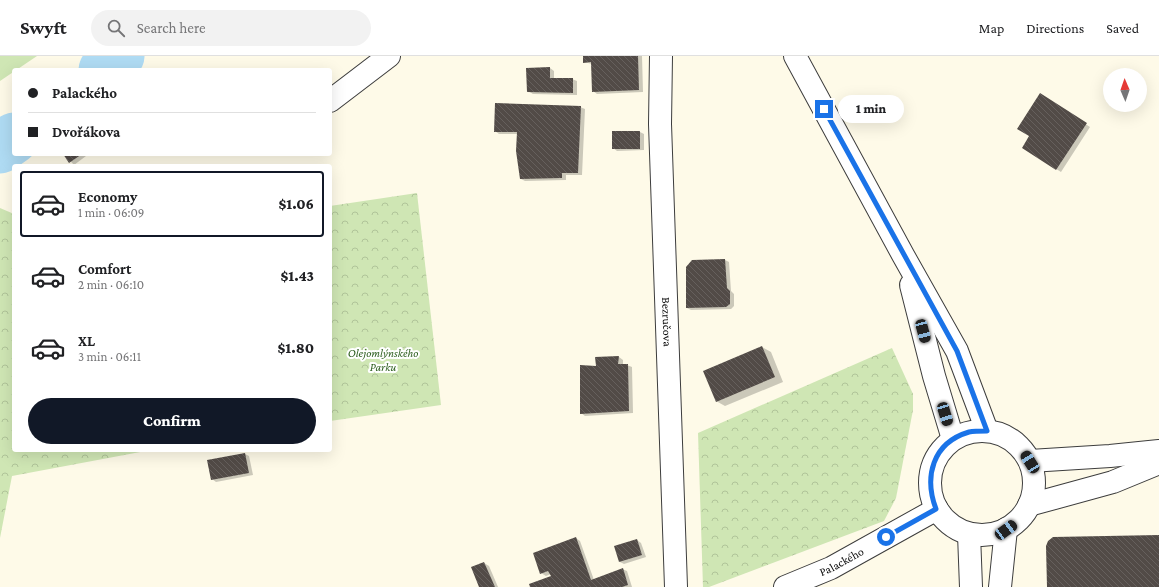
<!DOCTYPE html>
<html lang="en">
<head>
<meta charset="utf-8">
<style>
	body { margin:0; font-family:"Crimson Pro",serif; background:#f2f2f2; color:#202124; height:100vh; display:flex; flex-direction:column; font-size:15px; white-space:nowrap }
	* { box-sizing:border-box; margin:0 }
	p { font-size:13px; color:#757577 }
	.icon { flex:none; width:22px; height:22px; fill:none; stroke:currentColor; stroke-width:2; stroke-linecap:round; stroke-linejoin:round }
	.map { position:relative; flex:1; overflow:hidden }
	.drawer { position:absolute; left:12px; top:108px; width:320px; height:288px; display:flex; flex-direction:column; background:#fff; border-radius:4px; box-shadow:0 4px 16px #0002 }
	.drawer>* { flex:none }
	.banner { position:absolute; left:12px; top:12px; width:320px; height:88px; border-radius:4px; box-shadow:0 4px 16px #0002; display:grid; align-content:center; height:88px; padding:0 16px; background:#fff }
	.needle { width:26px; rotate:358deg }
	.fabs { position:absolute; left:1103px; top:12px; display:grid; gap:8px }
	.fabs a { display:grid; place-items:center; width:44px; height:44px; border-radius:50%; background:#fff; box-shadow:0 4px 16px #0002; font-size:20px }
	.end { position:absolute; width:18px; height:18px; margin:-9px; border:5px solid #1a73e8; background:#fff; box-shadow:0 0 0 2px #fff }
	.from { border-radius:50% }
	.bubble { position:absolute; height:28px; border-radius:14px; background:#fff; box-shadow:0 4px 16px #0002; font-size:13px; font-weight:800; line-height:28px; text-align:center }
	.car { position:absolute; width:12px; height:24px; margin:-12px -6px; border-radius:5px; box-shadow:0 0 3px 1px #0007; background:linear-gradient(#222 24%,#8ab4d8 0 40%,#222 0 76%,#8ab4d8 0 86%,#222 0) }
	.banner b { display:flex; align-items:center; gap:14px; height:38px; font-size:15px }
	.banner b+b { border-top:1px solid #e0e0e0 }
	.banner i { width:10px; height:10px; background:#202124 }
	ul { padding:7px 0 0; list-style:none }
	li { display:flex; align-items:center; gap:12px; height:66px; margin:0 8px 6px; padding:0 8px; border:2px solid transparent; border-radius:4px }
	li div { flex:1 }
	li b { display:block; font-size:15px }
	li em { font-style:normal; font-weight:800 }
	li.on { border-color:#111827 }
	li>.icon { width:36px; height:36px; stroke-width:1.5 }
	.action { display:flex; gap:8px; margin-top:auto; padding:8px 16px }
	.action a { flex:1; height:46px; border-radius:24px; background:#111827; color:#fff; font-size:16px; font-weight:800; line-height:46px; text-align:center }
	header { display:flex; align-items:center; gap:24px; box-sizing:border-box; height:56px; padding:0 20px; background:#fff; border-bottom:1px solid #e0e0e0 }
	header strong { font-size:19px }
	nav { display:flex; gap:22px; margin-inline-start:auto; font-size:14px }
	.search { width:280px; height:36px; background:#f2f2f2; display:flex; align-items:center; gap:10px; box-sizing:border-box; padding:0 14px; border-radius:22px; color:#757577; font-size:15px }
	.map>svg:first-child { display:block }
	.grass { fill:#cfe6b4 }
	.park { fill:url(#park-crowns) }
	.shadow { fill:#0003 }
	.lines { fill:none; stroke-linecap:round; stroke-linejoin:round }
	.river { stroke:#afdbf3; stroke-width:51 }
	.building { fill:url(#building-back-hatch) }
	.minor-casing { stroke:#3d3d3d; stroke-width:24 }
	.minor { stroke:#fff; stroke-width:22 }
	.route { stroke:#1a73e8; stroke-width:5 }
	.labels { text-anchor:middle; stroke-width:4; stroke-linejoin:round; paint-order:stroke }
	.street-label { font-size:12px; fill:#0a0a0a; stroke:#fff }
	.park-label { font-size:12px; font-style:italic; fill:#2c5e1e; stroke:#fff }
</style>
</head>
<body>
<header>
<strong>Swyft</strong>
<div class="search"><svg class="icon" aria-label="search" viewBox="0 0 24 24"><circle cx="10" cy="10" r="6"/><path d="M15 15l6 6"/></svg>Search here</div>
<nav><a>Map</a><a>Directions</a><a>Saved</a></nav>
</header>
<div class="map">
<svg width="1159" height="531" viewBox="0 0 1159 531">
	<defs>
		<pattern id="park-crowns" width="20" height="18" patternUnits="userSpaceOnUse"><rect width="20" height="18" fill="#cfe6b4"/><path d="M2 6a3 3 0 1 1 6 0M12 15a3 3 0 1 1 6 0" fill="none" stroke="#b0c499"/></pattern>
		<pattern id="building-back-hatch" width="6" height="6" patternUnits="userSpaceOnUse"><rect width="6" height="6" fill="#524b47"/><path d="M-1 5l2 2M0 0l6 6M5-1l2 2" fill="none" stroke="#66605d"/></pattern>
	</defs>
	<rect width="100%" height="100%" fill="#fefae8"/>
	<polygon class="grass" points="0,0 37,0 0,25"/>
	<g class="park">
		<polygon points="417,137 441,349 330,365 330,150"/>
		<polygon points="0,152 14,158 14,394 151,394 12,420 0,482"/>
		<polygon points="892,292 913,338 913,354 896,442 884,465 709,531 703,531 698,377"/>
	</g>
	<g class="shadow">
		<polygon points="584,0 642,0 643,36 597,38 593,35 592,8 584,6"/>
		<polygon points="550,12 554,15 554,23 572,23 577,25 577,39 533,38 528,35"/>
		<polygon points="1044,41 1090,71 1061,116 1023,92 1030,80"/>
		<polygon points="580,51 585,53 582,119 566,119 566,124 525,125 521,123 518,78 499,78 495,75"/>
		<polygon points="640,76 644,78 644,94 617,95 613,92"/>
		<polygon points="64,98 85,98 86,100 74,109"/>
		<polygon points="725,204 729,206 731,235 734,238 734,250 731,253 691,254 687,252"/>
		<polygon points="762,291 771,296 783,326 725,350 716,345"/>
		<polygon points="619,301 623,304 623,309 627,309 632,311 633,357 585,360 581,357 597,311"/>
		<polygon points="245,398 249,400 253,419 216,426 212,423"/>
		<polygon points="576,482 580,485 594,524 622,513 627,515 632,531 531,531 552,521 551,518 546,520 541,517"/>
		<polygon points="637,484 641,487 646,501 624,508 620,506 615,491"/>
		<polygon points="484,507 489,510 498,531 481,531"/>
	</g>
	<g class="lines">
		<g class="river">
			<polyline points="104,14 119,0"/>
			<polyline points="0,92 14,82"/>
		</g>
	</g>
	<g class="building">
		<polygon points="583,0 638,0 639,34 592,36 591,6 583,7"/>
		<polygon points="550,11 550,22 573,22 573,37 527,36 526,12"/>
		<polygon points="1040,37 1087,67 1056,114 1022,92 1029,80 1017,73"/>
		<polygon points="495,47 581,50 578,117 562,117 562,122 520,123 516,95 517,76 494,76"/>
		<rect x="612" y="75" width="28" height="18"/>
		<polygon points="63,98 82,98 69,107"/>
		<polygon points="725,203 727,232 730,235 730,248 726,251 686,252 686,211 692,204"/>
		<polygon points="762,290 775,321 716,346 703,315"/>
		<polygon points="619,300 618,308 628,308 629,355 580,358 580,309 596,310 595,301"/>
		<polygon points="245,397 249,417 211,424 207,404"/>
		<polygon points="1159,479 1159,531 1047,531 1046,490 1048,485 1053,481"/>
		<polygon points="576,481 591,524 623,512 628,529 622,531 530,531 529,528 551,520 548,515 540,518 533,497"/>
		<polygon points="637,483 642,499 619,506 614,490"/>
		<polygon points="484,506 495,531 479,531 471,511"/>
	</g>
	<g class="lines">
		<g class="minor-casing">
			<g id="minor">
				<path id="s1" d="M661 0 660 68 676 531"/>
				<polyline points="795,0 903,199 957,295 987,375"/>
				<polyline points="330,45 389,0"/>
				<polyline points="911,229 934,320 953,383"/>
				<circle cx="982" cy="427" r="52"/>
				<polyline points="1030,405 1110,400 1159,395"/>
				<polyline points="1029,449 1113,426 1159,407"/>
				<polyline points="969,478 971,531"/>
				<path id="s2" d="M785 531 831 512 937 453"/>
				<polyline points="1000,531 1006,473"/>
			</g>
		</g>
		<use href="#minor" class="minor"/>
	</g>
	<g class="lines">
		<path class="route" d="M824 53 957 295 987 375C981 375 974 375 969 376 932 387 924 421 936 453L886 481"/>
	</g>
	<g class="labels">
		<g class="street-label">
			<text dy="4" stroke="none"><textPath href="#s1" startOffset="266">Bezručova</textPath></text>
			<text dy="4" stroke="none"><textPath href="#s2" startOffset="62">Palackého</textPath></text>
		</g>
		<g class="park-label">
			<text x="383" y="301">Olejomlýnského<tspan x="383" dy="14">Parku</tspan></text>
		</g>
	</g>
</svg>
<div class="fabs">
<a><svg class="needle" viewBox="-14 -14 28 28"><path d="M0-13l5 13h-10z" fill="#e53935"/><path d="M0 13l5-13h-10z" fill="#757577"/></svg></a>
</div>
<i class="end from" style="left:886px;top:481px"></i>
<i class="end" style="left:824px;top:53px"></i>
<div class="bubble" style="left:838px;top:39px;width:66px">1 min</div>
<i class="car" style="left:923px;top:275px;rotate:165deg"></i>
<i class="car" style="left:945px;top:358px;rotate:163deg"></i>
<i class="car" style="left:1030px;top:406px;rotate:328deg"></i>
<i class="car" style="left:1006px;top:474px;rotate:54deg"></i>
<div class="banner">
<b><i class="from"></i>Palackého</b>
<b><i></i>Dvořákova</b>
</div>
<section class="drawer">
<ul>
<li class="on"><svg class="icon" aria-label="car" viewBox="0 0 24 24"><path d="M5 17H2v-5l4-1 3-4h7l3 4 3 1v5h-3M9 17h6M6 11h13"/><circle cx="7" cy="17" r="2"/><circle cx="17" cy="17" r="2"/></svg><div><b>Economy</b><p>1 min · 06:09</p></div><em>$1.06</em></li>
<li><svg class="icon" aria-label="car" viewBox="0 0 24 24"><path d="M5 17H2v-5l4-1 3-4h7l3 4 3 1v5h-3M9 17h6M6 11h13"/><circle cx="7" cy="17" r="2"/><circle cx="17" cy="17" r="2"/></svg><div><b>Comfort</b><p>2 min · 06:10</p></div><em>$1.43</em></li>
<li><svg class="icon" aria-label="car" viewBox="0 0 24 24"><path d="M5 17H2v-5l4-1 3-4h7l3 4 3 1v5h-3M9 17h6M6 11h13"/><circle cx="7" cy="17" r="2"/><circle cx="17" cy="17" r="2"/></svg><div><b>XL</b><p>3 min · 06:11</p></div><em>$1.80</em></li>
</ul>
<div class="action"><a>Confirm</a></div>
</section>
</div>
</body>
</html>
